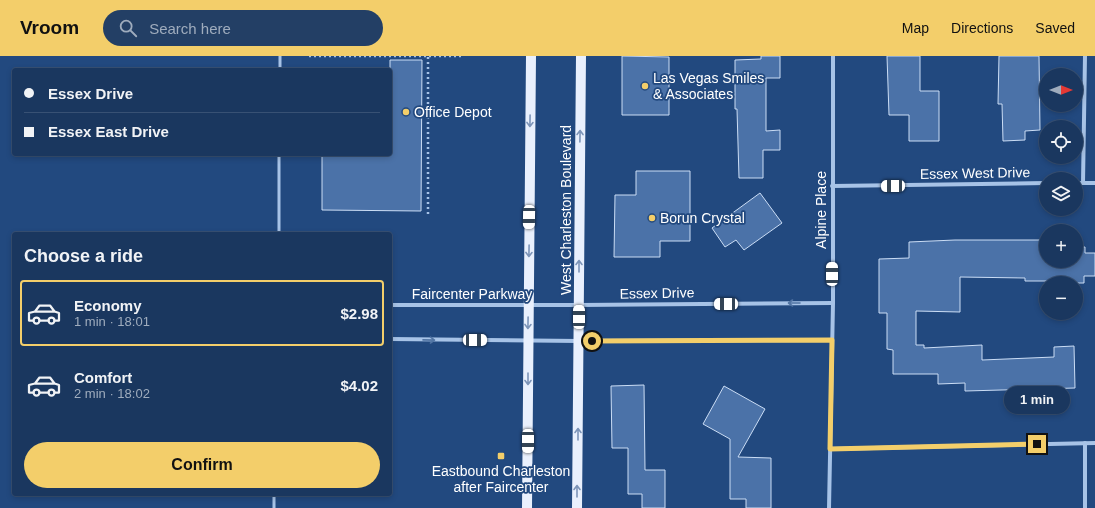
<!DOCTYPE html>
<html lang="en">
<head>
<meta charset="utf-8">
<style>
	body { margin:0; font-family:Helvetica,sans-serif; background:#233f65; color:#f1f3f6; height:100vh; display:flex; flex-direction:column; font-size:15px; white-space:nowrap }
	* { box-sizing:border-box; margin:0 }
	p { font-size:13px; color:#9facbd }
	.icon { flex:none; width:22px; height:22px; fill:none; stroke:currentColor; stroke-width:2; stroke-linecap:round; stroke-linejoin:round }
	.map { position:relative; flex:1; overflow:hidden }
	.sheet { position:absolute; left:12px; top:176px; width:380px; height:264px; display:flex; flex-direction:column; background:#1a375f; border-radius:4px; box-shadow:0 2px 6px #0003,0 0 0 1px #385174 }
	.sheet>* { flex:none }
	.top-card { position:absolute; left:12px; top:12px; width:380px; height:88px; border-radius:4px; box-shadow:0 2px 6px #0003,0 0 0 1px #385174; display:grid; align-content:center; height:88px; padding:0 12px; background:#1a375f }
	.needle { width:26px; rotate:90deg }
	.tools { position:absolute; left:1039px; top:12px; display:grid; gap:8px }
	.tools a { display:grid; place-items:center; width:44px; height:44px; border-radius:50%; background:#1a375f; box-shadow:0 2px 6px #0003,0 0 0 1px #385174; font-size:20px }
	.end { position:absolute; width:18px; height:18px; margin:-9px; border:5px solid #f3ce6a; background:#111; box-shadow:0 0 0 2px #111 }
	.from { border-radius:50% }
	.bubble { position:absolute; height:28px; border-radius:14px; background:#1a375f; box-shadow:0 2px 6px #0003,0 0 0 1px #385174; font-size:13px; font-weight:700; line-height:28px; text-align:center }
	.car { position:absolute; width:12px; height:24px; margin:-12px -6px; border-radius:5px; box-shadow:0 0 3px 1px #0007; background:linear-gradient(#fff 24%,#345 0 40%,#fff 0 76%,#345 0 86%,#fff 0) }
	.top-card b { display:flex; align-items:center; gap:14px; height:38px; font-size:15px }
	.top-card b+b { border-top:1px solid #385174 }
	.top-card i { width:10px; height:10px; background:#f1f3f6 }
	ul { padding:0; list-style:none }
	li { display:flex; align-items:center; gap:12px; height:66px; margin:0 8px 6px; padding:0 4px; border:2px solid transparent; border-radius:4px }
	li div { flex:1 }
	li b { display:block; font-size:15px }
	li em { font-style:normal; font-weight:700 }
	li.selected { border-color:#f3ce6a }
	li>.icon { width:36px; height:36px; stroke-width:1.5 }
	h2 { padding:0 12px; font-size:18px; line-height:48px }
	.button { display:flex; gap:8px; margin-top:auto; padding:8px 12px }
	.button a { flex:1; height:46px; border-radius:24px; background:#f3ce6a; color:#111; font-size:16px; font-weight:700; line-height:46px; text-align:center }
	header { display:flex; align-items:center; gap:24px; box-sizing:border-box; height:56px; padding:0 20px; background:#f3ce6a; color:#111 }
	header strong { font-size:19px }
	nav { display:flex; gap:22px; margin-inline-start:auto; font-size:14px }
	.search { width:280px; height:36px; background:#233f65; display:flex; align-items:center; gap:10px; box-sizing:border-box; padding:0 14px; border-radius:22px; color:#9facbd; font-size:15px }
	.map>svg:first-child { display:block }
	.building { fill:#4b72a8; stroke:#cbddf5 }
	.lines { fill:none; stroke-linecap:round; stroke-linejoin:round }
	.path { stroke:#a7c3e7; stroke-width:2.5; stroke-dasharray:2 3; stroke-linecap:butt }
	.service { stroke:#a7c3e7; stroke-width:3 }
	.minor { stroke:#a7c3e7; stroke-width:4 }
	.primary { stroke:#e9f0fd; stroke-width:10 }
	.oneway { stroke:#7c94b8 }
	.oneway2 { stroke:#5174a3 }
	.route { stroke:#f3ce6a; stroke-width:5 }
	.poi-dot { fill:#f3ce6a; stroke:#22497f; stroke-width:1.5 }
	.labels { text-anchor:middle; stroke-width:3.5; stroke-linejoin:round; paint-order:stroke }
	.poi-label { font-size:14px; fill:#fff; stroke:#22497f; text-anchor:start }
	.street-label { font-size:14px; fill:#fff; stroke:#22497f }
</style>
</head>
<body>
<header>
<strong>Vroom</strong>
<div class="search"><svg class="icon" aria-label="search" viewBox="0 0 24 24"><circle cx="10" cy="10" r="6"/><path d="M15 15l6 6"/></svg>Search here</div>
<nav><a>Map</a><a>Directions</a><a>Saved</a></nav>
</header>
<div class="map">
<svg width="1095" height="452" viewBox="0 0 1095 452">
	<rect width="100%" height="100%" fill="#22497f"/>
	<g class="building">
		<polygon points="622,0 669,1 669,59 622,59"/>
		<polygon points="761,0 780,0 780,22 766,22 766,75 780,74 780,94 763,94 763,122 739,122 737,53 735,53 735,4 761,3"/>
		<polygon points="887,0 920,0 920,35 939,35 939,85 909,85 909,59 889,59"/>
		<polygon points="999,0 1039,0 1040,74 1025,75 1025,84 1003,85 1002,48 998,48"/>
		<polygon points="390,4 422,4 421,155 322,154 322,98 390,98"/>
		<polygon points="636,115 690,115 690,185 660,185 660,201 614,201 615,139 636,139"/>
		<polygon points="760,137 782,167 744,194 736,184 725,191 712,172"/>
		<polygon points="955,184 1043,184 1043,191 1046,191 1046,205 1076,205 1076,191 1085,191 1085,197 1095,197 1095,220 1084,220 1084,227 1056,227 1056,225 1025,225 1025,222 960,221 960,256 916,255 916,289 924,289 924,292 982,289 982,304 1054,301 1054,291 1074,290 1075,332 965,335 965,327 938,328 938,318 893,318 893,294 887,293 887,257 879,257 879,203 909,202 909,186"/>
		<polygon points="644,329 645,414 665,414 665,452 642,452 642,438 628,438 628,392 612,392 611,330"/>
		<polygon points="724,330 765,353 738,401 771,402 771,452 746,452 746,443 730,443 730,383 703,368"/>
	</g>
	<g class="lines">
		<g class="path">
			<polyline points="309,0 463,0"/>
			<polyline points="428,158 428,0"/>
		</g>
		<g class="service">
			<polyline points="280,14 280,0"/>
			<polyline points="279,178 279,98"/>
			<polyline points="274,452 274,438"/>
		</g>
		<g class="minor">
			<polyline points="1076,127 1095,127"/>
			<polyline points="1083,127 1085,0"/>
			<polyline points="832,130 1046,127"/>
			<polyline points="390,249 579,249 833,247"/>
			<polyline points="390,283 579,285 832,284"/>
			<polyline points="830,393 1095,387"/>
			<polyline points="829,452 833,247 833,0"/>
			<polyline points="1085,452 1085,387"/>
		</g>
		<g class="primary">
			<polyline points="527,452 531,0"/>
			<polyline points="577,452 581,0"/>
		</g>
	</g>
	<defs><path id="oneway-shaft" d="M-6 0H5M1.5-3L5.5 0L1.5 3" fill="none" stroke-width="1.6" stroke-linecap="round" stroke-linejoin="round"/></defs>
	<g class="oneway">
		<use href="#oneway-shaft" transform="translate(530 65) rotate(91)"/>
		<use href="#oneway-shaft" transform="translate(580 80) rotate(-89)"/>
		<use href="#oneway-shaft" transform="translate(529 195) rotate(91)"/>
		<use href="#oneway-shaft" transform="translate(579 210) rotate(-90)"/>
		<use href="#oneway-shaft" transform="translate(528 267) rotate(91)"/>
		<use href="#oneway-shaft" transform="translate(528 323) rotate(90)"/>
		<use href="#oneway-shaft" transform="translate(578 378) rotate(-90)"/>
		<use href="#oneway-shaft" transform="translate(577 435) rotate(-90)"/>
	</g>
	<g class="oneway2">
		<use href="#oneway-shaft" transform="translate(794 247) rotate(180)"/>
		<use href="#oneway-shaft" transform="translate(429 284) rotate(1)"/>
	</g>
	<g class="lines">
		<polyline class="route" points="592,285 832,284 830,393 1037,388"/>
	</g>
	<g class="poi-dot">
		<circle cx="645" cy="30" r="4"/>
		<circle cx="406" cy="56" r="4"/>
		<circle cx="652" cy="162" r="4"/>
		<rect x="497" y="396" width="8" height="8" rx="2"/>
	</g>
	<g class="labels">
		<g class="poi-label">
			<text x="653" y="27">Las Vegas Smiles<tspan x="653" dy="16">&amp; Associates</tspan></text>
			<text x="414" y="61">Office Depot</text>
			<text x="660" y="167">Borun Crystal</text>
			<text x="501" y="420" text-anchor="middle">Eastbound Charleston<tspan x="501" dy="16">after Faircenter</tspan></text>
		</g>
		<g class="street-label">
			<text transform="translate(975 117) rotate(-1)" y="5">Essex West Drive</text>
			<text transform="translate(566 154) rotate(-90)" y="5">West Charleston Boulevard</text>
			<text transform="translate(821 154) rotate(-90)" y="5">Alpine Place</text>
			<text transform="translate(657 237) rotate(-1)" y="5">Essex Drive</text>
			<text x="472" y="243">Faircenter Parkway</text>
		</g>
	</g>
</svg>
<div class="tools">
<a><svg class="needle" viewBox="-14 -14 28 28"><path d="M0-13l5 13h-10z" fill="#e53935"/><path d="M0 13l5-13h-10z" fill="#9facbd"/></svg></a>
<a><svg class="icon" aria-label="locate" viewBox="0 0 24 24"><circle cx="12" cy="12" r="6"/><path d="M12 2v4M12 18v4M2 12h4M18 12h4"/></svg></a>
<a><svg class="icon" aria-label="layers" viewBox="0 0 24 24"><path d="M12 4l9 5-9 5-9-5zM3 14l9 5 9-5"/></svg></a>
<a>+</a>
<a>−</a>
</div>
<i class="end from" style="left:592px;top:285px"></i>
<i class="end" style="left:1037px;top:388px"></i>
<div class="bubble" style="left:1004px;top:330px;width:66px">1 min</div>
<i class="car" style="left:893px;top:130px;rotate:269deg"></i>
<i class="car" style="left:529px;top:161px;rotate:181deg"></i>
<i class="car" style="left:832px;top:218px;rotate:0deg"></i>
<i class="car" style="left:726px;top:248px;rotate:270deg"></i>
<i class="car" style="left:579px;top:261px;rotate:0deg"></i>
<i class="car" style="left:475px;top:284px;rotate:90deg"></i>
<i class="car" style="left:528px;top:385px;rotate:180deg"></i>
<div class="top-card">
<b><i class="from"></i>Essex Drive</b>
<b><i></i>Essex East Drive</b>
</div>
<section class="sheet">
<h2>Choose a ride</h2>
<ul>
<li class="selected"><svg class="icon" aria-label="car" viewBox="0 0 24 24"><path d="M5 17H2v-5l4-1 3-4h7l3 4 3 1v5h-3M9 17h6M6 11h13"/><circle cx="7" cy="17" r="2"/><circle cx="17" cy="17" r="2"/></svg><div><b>Economy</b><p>1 min · 18:01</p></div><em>$2.98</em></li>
<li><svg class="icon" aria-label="car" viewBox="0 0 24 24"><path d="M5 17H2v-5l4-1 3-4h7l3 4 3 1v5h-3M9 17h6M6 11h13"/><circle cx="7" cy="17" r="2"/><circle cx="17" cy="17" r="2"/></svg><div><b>Comfort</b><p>2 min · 18:02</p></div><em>$4.02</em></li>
</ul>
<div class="button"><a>Confirm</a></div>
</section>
</div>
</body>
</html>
